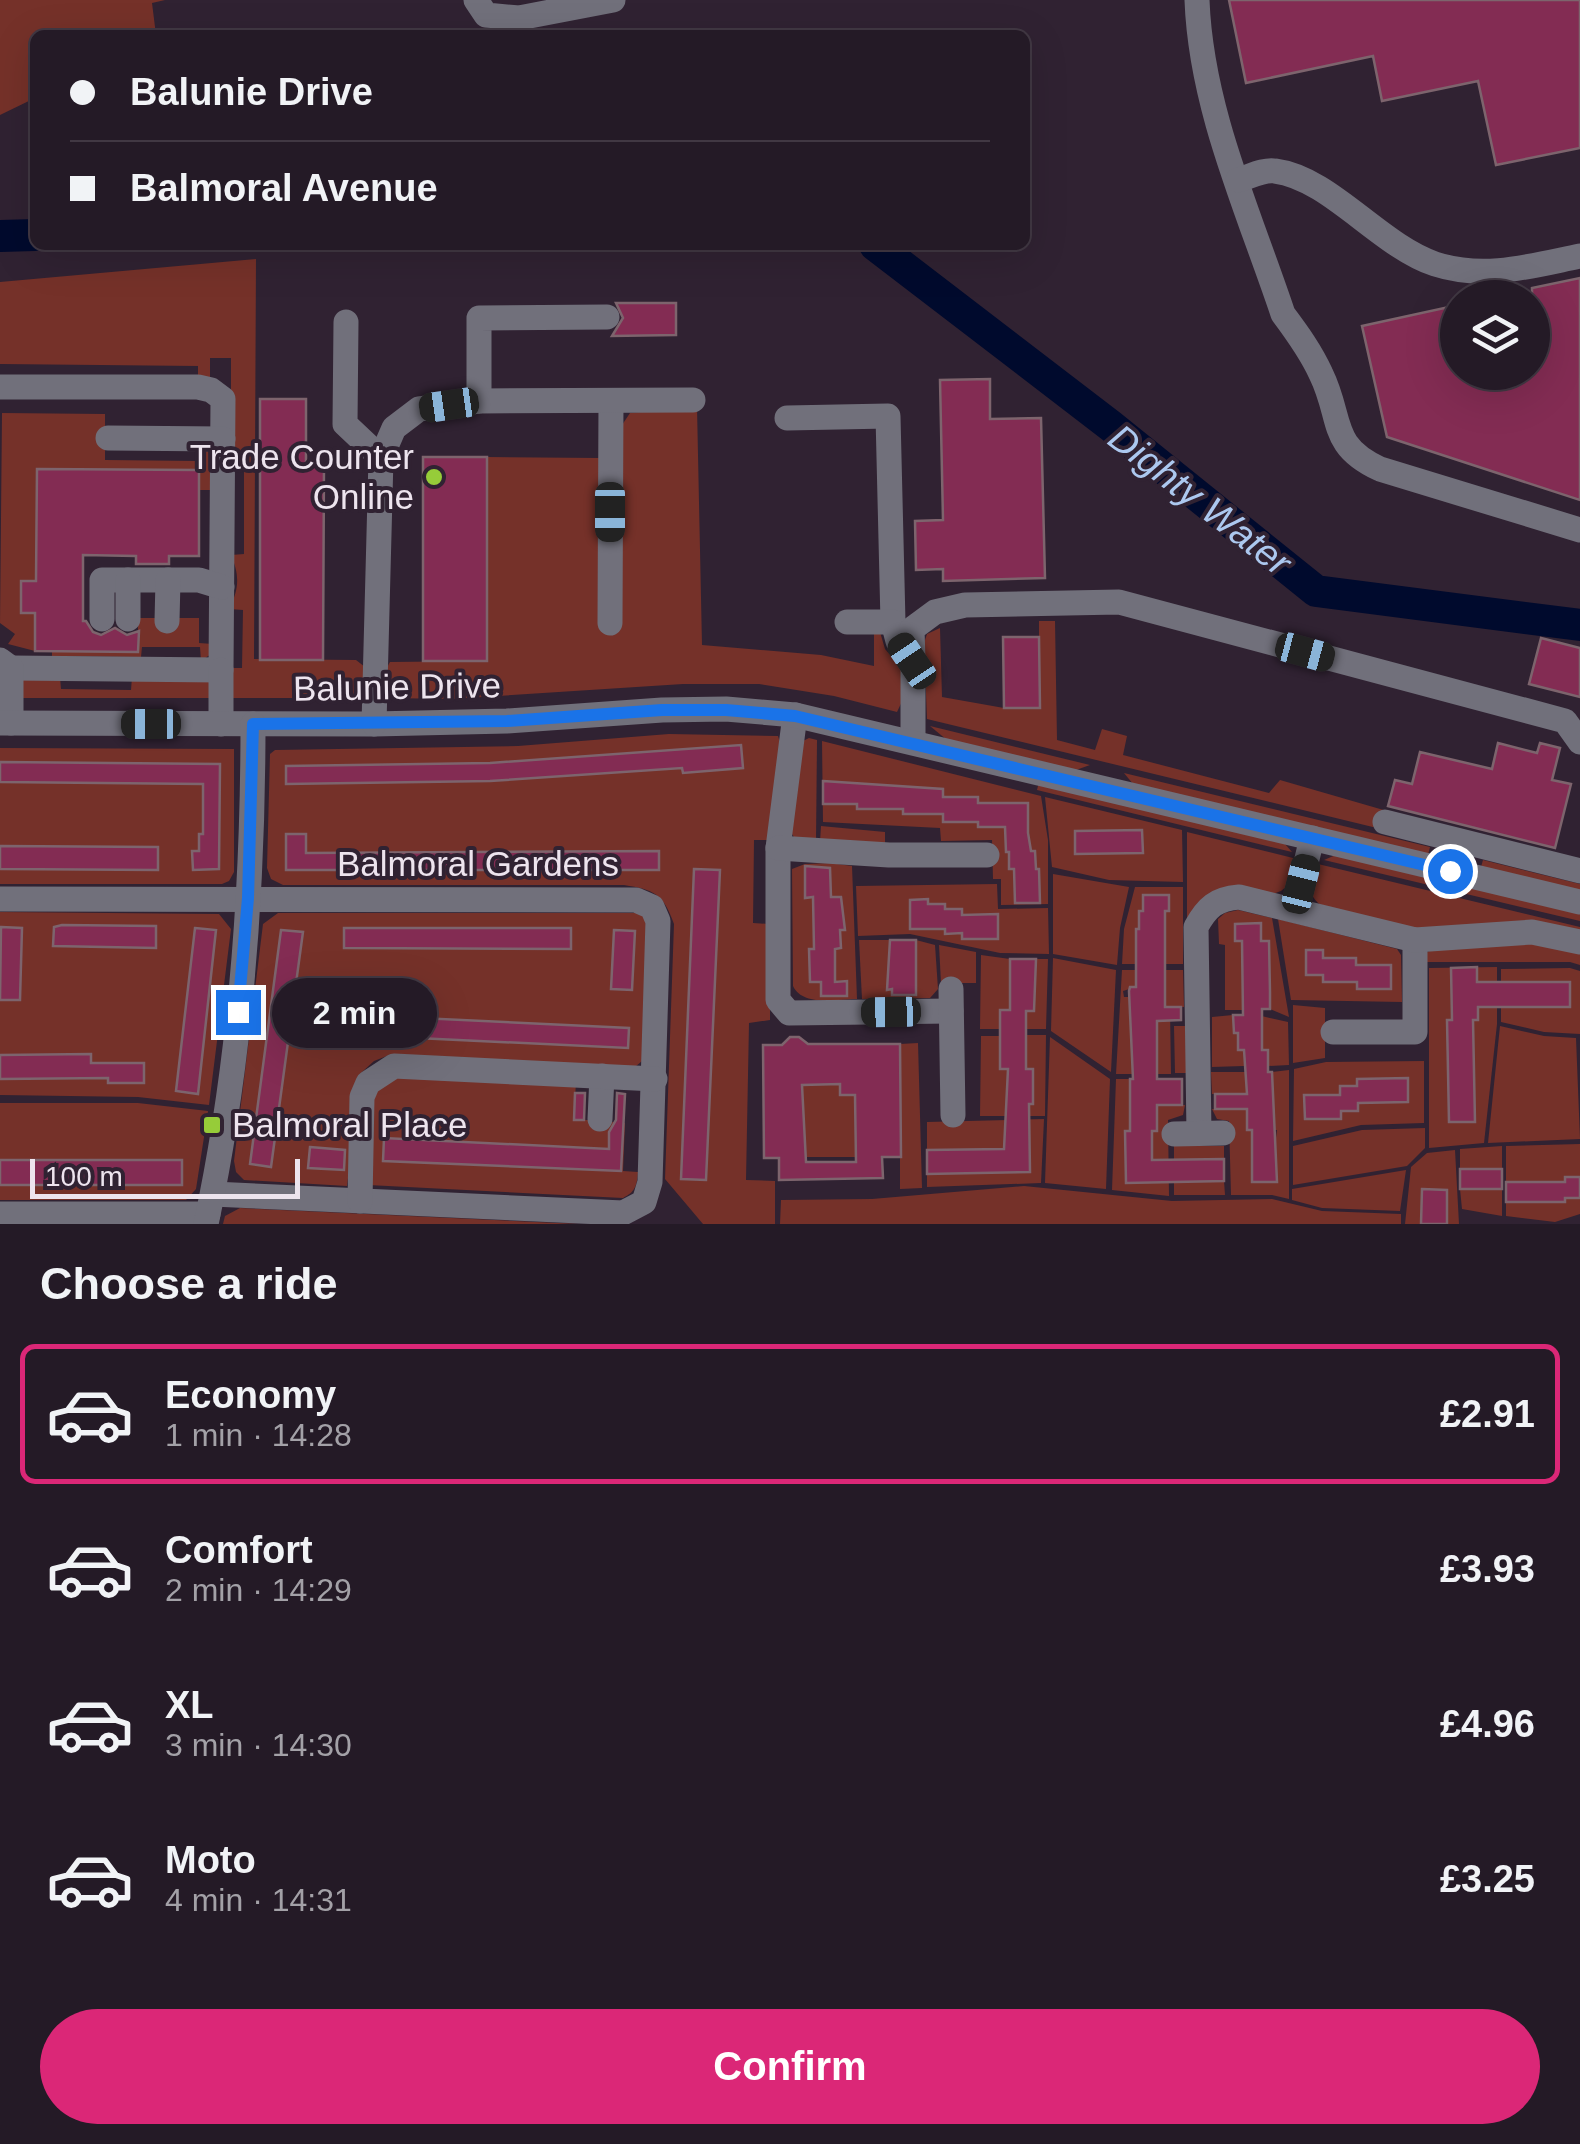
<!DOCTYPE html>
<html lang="en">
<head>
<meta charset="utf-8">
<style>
	body { margin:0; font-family:Helvetica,sans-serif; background:#2c232e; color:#f1f3f6; height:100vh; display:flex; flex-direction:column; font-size:38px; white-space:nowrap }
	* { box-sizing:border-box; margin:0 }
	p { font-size:32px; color:#a3a1a7 }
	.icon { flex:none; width:55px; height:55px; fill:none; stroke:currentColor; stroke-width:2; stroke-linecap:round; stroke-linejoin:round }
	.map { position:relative; height:1224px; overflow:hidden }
	.drawer { display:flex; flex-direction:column; background:#241a26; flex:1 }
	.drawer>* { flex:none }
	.banner { position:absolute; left:30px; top:30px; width:1000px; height:220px; border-radius:15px; box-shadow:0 10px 40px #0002,0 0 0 2px #413843; display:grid; align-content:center; height:220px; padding:0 40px; background:#241a26 }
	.tools { position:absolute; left:1440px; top:280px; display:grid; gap:20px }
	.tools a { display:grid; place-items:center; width:110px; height:110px; border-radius:50%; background:#241a26; box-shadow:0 10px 40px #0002,0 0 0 2px #413843; font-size:50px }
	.scale { position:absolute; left:30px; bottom:25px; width:270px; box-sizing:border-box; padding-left:10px; border:5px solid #ede4ee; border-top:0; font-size:28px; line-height:35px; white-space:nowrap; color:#ede4ee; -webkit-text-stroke:8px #302232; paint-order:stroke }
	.end { position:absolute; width:45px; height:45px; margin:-22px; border:12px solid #1a73e8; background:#fff; box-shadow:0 0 0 5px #fff }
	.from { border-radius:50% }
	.bubble { position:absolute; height:70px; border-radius:35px; background:#241a26; box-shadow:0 10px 40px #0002,0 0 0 2px #413843; font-size:32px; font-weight:600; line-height:70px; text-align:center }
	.car { position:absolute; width:30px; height:60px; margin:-30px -15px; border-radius:12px; box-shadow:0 0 8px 2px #0007; background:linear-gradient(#222 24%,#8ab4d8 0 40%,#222 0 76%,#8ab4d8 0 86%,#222 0) }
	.banner b { display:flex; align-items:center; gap:35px; height:95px; font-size:38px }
	.banner b+b { border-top:2px solid #413843 }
	.banner i { width:25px; height:25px; background:#f1f3f6 }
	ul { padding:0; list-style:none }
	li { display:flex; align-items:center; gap:30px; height:140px; margin:0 20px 15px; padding:0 20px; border:5px solid transparent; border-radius:15px }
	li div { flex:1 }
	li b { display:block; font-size:38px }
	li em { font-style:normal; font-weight:600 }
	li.current { border-color:#db2777 }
	li>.icon { width:90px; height:90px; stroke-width:1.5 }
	h2 { padding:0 40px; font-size:45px; line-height:120px }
	.cta { display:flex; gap:20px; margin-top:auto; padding:20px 40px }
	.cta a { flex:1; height:115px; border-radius:60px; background:#db2777; color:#fff; font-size:40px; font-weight:600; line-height:115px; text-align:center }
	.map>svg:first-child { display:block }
	.green { fill:#753129 }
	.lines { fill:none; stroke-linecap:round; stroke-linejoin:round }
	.river { stroke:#000a2d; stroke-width:32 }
	.building { fill:#832c53; stroke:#7d646d; stroke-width:2.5; fill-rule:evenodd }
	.minor { stroke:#71707b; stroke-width:25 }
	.route { stroke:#1a73e8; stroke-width:12 }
	.poi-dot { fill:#96cc39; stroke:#302232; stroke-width:4 }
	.labels { text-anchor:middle; stroke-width:8; stroke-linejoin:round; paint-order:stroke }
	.poi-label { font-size:35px; fill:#ede4ee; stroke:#302232; text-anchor:end }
	.street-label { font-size:35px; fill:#ede4ee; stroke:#302232 }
	.water-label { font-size:38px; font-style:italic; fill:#acc8ef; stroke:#302232 }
</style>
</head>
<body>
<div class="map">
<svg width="1580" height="1224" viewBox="0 0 1580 1224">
	<rect width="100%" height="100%" fill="#302232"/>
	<g class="green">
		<polygon points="0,0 165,0 152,3 156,35 35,35 35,98 0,115"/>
		<path d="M256 259 254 659 356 660 365 667V692L362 698H232L229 668H242L243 610 229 609C239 589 240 576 231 555L244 554V471L231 470V358H210V379H198V366L0 364V282Z"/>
		<path d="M697 407 702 645 821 655 874 666V630L880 632 885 649 904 671 905 695 897 712 834 696 759 684H683L451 699 388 698C381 687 384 672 390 662L487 661V457L600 458 630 413Z"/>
		<path d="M2 413 105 414V460L197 461 198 443C220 448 214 472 214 490H199V470L37 555 35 651 8 644 15 634 0 623Z"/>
		<polygon points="138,618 199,618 199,643 213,644 211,654 201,661 200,647 142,647 141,657 52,656 52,651 138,652"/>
		<polygon points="1039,621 1055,621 1057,740 1095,750 1102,729 1127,736 1123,755 1269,793 1280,780 1387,811 1381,829 927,719 924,643 927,634 940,628 942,697 1004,708 1039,708"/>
		<polygon points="60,677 61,689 131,690 132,677 199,677 213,683 213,698 20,698 20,680"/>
		<polygon points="930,726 1090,765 1076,770 947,740"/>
		<path d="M669 734 778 736 782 749 770 840H754L753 923 770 924V1020L749 1023 746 1180 775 1181V1224H703L665 1179 674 924C663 893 654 890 624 885H283L271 879 267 868 270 754 275 750 518 746Z"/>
		<polygon points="809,738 817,740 816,841 794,837 790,831 803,741"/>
		<polygon points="822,741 1041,796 1048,840 1048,904 1001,905 1001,879 993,879 992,840 941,841 940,828 823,822"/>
		<polygon points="0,748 234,749 234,872 229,881 222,884 0,884"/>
		<polygon points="1124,773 1430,847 1428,855 1133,784"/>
		<polygon points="1039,782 1285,844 1292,852 1037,790"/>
		<polygon points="1045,797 1182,830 1183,882 1109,880 1052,867"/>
		<polygon points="821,826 885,832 885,845 820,842"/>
		<polygon points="1187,832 1293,858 1291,883 1281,891 1187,926"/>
		<polygon points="1338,854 1580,912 1580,921 1324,860"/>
		<polygon points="1483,860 1580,884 1580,892 1481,867"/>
		<path d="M830 863 852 866 857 999C837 999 803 1007 793 986L792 869 805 864Z"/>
		<path d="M1318 864 1580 927V934L1420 933 1325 909C1304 892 1309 886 1318 864Z"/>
		<polygon points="1053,874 1129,887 1120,928 1117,965 1053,954"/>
		<polygon points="997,884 998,909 1048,908 1049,954 1000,953 910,934 858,936 856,886"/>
		<polygon points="1135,887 1183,887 1183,964 1165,964 1162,929 1165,928 1165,911 1169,911 1169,895 1144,895 1139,929 1136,930 1138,964 1122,964 1124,929"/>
		<polygon points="1238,910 1272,918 1289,1017 1270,1009 1269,942 1261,941 1261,923 1235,941 1242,941 1243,1010 1225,1010 1225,945 1219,944 1218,919 1225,913"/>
		<polygon points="0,912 219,914 231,929 209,1105 138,1097 0,1095"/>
		<polygon points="278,913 642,913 647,917 642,1061 635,1067 392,1054 374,1061 361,1073 347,1186 244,1180 236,1172 234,1161 263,924"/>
		<polygon points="1278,919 1397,949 1401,955 1402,1002 1291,1000"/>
		<polygon points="859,940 916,940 935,945 938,989 930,998 862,999"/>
		<polygon points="1541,941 1580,951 1580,965 1570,962 1422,962 1426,953 1434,948"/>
		<polygon points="939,945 976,952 976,983 941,983"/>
		<polygon points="981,955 1010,959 1010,977 1018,978 1010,1011 1000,1029 980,1029"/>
		<polygon points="1053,958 1116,970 1111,1072 1051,1031"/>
		<polygon points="1036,959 1048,959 1046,1029 1026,1029 1026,1011 1034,1010 1035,993 1030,978 1036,977"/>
		<polygon points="1497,967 1497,1024 1484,1143 1429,1148 1429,968"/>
		<polygon points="1570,968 1580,971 1580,1088 1580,1034 1544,1032 1501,1022 1501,969"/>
		<polygon points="1122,970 1136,970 1136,987 1123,991 1124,997 1130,997 1133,1074 1116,1074"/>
		<polygon points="1165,970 1183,970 1184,1007 1170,1008 1171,1074 1157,1074 1158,1006"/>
		<polygon points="1293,1005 1325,1008 1325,1058 1293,1063"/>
		<polygon points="1233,1015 1234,1032 1238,1033 1239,1050 1244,1050 1244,1066 1212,1067 1212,1017"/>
		<polygon points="1257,1015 1288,1022 1289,1065 1268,1066 1268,1050 1262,1050 1262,1033 1257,1032"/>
		<polygon points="1174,1026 1189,1026 1189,1073 1175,1073"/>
		<polygon points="1500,1026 1544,1036 1576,1038 1580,1139 1488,1143"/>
		<polygon points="1026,1035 1046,1035 1045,1116 980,1116 981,1036 1000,1036 1000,1068 1008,1069 1008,1103 1033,1103 1026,1069"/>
		<polygon points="1050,1037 1110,1079 1106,1189 1045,1183"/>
		<polygon points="918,1043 922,1188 900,1189 900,1044"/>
		<polygon points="1424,1061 1424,1123 1361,1125 1293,1141 1294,1069 1326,1062"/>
		<polygon points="1289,1070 1289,1199 1272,1195 1231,1195 1229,1121 1217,1119 1212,1109 1227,1109 1226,1094 1212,1094 1211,1072 1247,1072 1252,1148 1261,1148 1261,1162 1252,1163 1252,1181 1277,1182 1277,1163 1273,1162 1277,1130 1273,1130 1272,1072"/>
		<path d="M390 1076 576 1081 574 1119 625 1123 623 1171 638 1172C637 1186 635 1192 623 1198L368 1185 369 1096Z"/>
		<polygon points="1116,1079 1130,1079 1131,1131 1126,1132 1127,1183 1152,1182 1152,1131 1156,1079 1171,1105 1185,1105 1183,1115 1168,1120 1169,1196 1112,1190"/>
		<polygon points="840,1084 840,1095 860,1095 856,1157 806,1157 802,1085"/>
		<polygon points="0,1103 138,1103 208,1111 196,1189 186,1200 0,1200"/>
		<polygon points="1044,1119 1041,1183 927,1187 927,1122"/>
		<polygon points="1425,1128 1425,1148 1407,1166 1293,1185 1293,1146 1362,1130"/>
		<polygon points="1580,1144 1580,1177 1566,1177 1565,1182 1506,1182 1506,1146"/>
		<rect x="1174" y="1146" width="50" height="13"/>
		<polygon points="1502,1146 1502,1169 1460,1169 1460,1149"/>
		<polygon points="1455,1150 1459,1224 1447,1224 1447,1190 1422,1189 1421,1224 1405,1224 1411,1167 1427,1153"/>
		<polygon points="1406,1170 1400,1211 1322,1208 1292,1200 1292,1189"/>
		<polygon points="1174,1181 1224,1181 1225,1195 1174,1195"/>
		<polygon points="1024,1186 1172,1201 1272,1199 1322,1211 1401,1214 1401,1224 780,1224 781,1200 872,1199"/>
		<polygon points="1460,1189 1502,1189 1502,1216 1462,1209"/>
		<polygon points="1565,1198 1580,1198 1580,1214 1555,1222 1506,1216 1506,1202 1564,1202"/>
		<polygon points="240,1208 578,1224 223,1224 225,1216"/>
	</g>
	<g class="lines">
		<g class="river">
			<polyline points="0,236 35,235"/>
			<polyline points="875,245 1111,426 1316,591 1580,625"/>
		</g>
	</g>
	<g class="building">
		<polygon points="1229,0 1580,0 1580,148 1496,165 1478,81 1382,101 1373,56 1246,83"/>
		<polygon points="1580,278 1580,500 1387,437 1362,326 1458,305 1458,372 1532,372 1532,288"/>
		<polygon points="616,303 676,303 676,335 612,336 623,318"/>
		<polygon points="990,379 990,419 1041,418 1045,578 943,581 943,569 916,570 915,521 943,520 940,380"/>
		<polygon points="260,399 306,399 306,465 324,465 323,660 260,660"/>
		<rect x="423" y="457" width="64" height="204"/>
		<polygon points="37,469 199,470 199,556 169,556 169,564 136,564 136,556 83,555 83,621 86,621 93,632 101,635 115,628 127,635 139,631 138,652 35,651 35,613 21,613 21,581 36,581"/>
		<polygon points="1003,637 1039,637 1040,708 1004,708"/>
		<polygon points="1541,638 1580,648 1580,697 1529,684"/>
		<polygon points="1498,743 1537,753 1540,743 1560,748 1552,780 1571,784 1555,848 1388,806 1395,780 1412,784 1420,752 1492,769"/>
		<polygon points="741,745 743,768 683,773 682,768 490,781 286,784 286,766 490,763"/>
		<polygon points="0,762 220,764 219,869 193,870 192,851 199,851 199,834 203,834 203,784 0,782"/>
		<polygon points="823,781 943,789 943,797 978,797 978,803 1028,803 1028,833 1031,851 1035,851 1036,869 1039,869 1040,903 1015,903 1014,869 1009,869 1009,852 1006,852 1005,827 978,827 978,822 943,822 943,814 903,814 903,809 857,809 857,804 823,804"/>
		<polygon points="1142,830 1143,853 1075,854 1075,831"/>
		<polygon points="286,834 306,834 306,853 659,851 659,870 286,870"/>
		<polygon points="0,846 158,847 158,870 0,869"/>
		<polygon points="805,866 830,868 831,897 841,897 845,930 840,930 841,948 835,949 835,982 847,981 847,996 821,996 821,982 810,982 809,949 814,949 813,897 805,898"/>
		<polygon points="694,869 720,870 706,1180 681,1179"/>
		<polygon points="1143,895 1169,895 1169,911 1165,911 1165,1007 1181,1007 1181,1020 1157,1021 1157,1079 1182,1079 1182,1105 1157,1105 1157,1131 1152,1131 1152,1160 1224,1159 1224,1181 1126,1183 1125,1131 1130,1131 1130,1079 1133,1079 1129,991 1130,987 1136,987 1136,929 1139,929 1139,911 1143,911"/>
		<polygon points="928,899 928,904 945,904 945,909 962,909 962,915 998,914 998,939 962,939 962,933 945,934 945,929 910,929 910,900"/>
		<polygon points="1261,923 1261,941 1269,941 1270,992 1270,1009 1262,1009 1262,1050 1268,1050 1268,1072 1272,1072 1277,1182 1252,1182 1252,1130 1247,1130 1247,1109 1215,1109 1215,1094 1247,1094 1244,1050 1238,1050 1238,1033 1234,1033 1233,1015 1243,1015 1242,941 1235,941 1235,924"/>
		<polygon points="62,925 156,926 156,948 53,946 54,927"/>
		<polygon points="1,927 22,928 20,1000 0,1000"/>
		<polygon points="195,928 216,930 198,1094 176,1091"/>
		<polygon points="344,928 571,928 571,949 344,948"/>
		<polygon points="281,930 303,932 271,1167 250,1164"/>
		<polygon points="614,930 635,931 632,990 611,989"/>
		<polygon points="890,940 916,940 916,995 892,995 892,989 887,990"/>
		<polygon points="1306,950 1323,950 1323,958 1356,958 1356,965 1391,965 1391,989 1357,989 1357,982 1323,982 1323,975 1306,975"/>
		<polygon points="1010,959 1036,959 1034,1011 1026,1011 1026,1069 1033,1069 1033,1104 1029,1104 1030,1172 927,1174 927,1150 1004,1149 1008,1069 1000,1069 1000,1010 1010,1010"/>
		<polygon points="1477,967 1477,982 1570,982 1570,1007 1478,1007 1478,1020 1473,1020 1475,1122 1449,1122 1447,1020 1452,1020 1451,968"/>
		<polygon points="356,1015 629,1028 628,1048 355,1035"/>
		<path d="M790 1037H799L808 1044H900L901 1157H882L883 1178 779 1180V1158H764L763 1045H782ZM840 1084V1095H855L856 1162H806L802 1085Z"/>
		<polygon points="91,1054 91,1063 144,1063 144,1083 108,1083 108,1078 0,1079 0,1055"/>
		<polygon points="1408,1078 1408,1102 1358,1103 1358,1111 1341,1111 1341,1119 1305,1119 1304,1095 1340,1095 1340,1086 1357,1086 1357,1079"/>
		<polygon points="575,1093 585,1093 584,1120 574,1120"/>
		<polygon points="617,1093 625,1094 621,1171 383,1161 384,1138 609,1149 609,1132 616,1120"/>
		<polygon points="310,1147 345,1150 344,1170 308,1168"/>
		<rect x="0" y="1160" width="182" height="25"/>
		<rect x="1460" y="1169" width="42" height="20"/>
		<polygon points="1565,1177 1580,1177 1580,1198 1565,1198 1565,1202 1506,1202 1506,1182 1565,1182"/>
		<polygon points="1422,1189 1447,1190 1447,1224 1421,1224"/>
	</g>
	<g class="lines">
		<g class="minor">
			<polyline points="476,0 486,15 519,18 613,0"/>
			<path d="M1197 0C1201 109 1249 212 1283 314 1298 334 1311 352 1321 374 1343 419 1328 445 1380 469L1580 530"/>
			<path d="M1238 180C1249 177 1264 169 1275 171 1330 178 1379 245 1435 264 1484 280 1531 266 1580 256"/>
			<polyline points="346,322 345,424 381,458"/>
			<polyline points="0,387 198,387 211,390 223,399 221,670 11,668"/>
			<polyline points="479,401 479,318 607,317"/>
			<polyline points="787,418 888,416 893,622 898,641 913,661 913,742"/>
			<polyline points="108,438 223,439"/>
			<polyline points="102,619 102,580 199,580 222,587"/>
			<polyline points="128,619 128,580"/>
			<polyline points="167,621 168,580"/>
			<polyline points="847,622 893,622"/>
			<polyline points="610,623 611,401"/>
			<polyline points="0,660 11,668 11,723"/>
			<polyline points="913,661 912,629 935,612 965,605 1119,602 1565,721 1580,742"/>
			<polyline points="221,670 221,724"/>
			<polyline points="795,715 778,848 778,1000 789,1013 951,1011"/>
			<polyline points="0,723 374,724 507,721 662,710 726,709 795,715 1580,902"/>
			<polyline points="374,724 381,458 394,428 419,409 479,401 693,400"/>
			<polyline points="1385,822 1580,871"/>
			<polyline points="778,848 889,855 987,855"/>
			<polyline points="0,899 636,900 652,907 658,921 650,1182 644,1202 623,1213 213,1194"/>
			<polyline points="1295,909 1312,838"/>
			<polyline points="951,989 953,1115"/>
			<polyline points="1333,1032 1415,1032 1415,940"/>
			<polyline points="600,1119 602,1076"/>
			<path d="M1199 1133 1196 927C1207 907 1216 899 1239 897L1415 940 1532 932 1580 942"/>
			<polyline points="1174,1134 1223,1133"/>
			<polyline points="360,1201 362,1097 368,1083 394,1066 655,1079"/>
			<polyline points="0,1214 208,1214"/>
			<path d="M206 1224C241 1061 253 891 253 724"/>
		</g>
	</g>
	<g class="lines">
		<polyline class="route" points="238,1012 248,898 253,724 507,721 662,710 726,710 795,716 1450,871"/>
	</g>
	<g class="poi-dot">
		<circle cx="434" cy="477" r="10"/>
		<rect x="202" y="1115" width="20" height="20" rx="5"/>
	</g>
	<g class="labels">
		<g class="poi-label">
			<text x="414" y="469">Trade Counter<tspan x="414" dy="40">Online</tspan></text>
			<text x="232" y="1137" text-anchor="start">Balmoral Place</text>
		</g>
		<g class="street-label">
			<text transform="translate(397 687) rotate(-1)" y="12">Balunie Drive</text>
			<text x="478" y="876">Balmoral Gardens</text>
		</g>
		<g class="water-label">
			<text transform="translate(1200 500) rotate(38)" y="13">Dighty Water</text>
		</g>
	</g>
</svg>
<div class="tools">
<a><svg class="icon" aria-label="layers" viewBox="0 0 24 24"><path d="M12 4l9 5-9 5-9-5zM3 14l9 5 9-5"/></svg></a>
</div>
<div class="scale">100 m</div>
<i class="end from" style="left:1450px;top:871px"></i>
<i class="end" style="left:238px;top:1012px"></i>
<div class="bubble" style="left:272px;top:978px;width:165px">2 min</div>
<i class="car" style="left:449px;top:405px;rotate:262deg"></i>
<i class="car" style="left:610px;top:512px;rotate:180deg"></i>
<i class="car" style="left:1305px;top:652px;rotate:105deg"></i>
<i class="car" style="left:912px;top:661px;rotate:326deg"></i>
<i class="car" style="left:151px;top:724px;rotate:270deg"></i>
<i class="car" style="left:1301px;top:884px;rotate:14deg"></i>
<i class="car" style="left:891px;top:1012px;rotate:269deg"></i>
<div class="banner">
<b><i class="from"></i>Balunie Drive</b>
<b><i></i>Balmoral Avenue</b>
</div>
</div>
<section class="drawer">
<h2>Choose a ride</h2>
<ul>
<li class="current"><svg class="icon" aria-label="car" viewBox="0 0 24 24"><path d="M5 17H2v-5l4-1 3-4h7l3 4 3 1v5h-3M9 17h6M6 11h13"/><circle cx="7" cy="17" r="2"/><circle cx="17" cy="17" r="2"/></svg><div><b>Economy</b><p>1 min · 14:28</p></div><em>£2.91</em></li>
<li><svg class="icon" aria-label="car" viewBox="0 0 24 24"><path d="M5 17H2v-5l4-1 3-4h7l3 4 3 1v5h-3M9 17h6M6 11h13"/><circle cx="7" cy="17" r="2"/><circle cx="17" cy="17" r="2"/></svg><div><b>Comfort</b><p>2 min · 14:29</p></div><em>£3.93</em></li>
<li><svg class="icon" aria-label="car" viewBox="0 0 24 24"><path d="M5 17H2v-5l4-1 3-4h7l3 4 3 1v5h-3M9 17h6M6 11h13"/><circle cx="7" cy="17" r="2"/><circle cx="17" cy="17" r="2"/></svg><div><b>XL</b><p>3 min · 14:30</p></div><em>£4.96</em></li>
<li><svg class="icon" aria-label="car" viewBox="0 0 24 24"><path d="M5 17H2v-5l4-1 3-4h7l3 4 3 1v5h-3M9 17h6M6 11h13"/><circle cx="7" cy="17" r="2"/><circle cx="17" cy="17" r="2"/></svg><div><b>Moto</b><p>4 min · 14:31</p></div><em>£3.25</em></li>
</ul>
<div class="cta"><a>Confirm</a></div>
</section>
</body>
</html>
